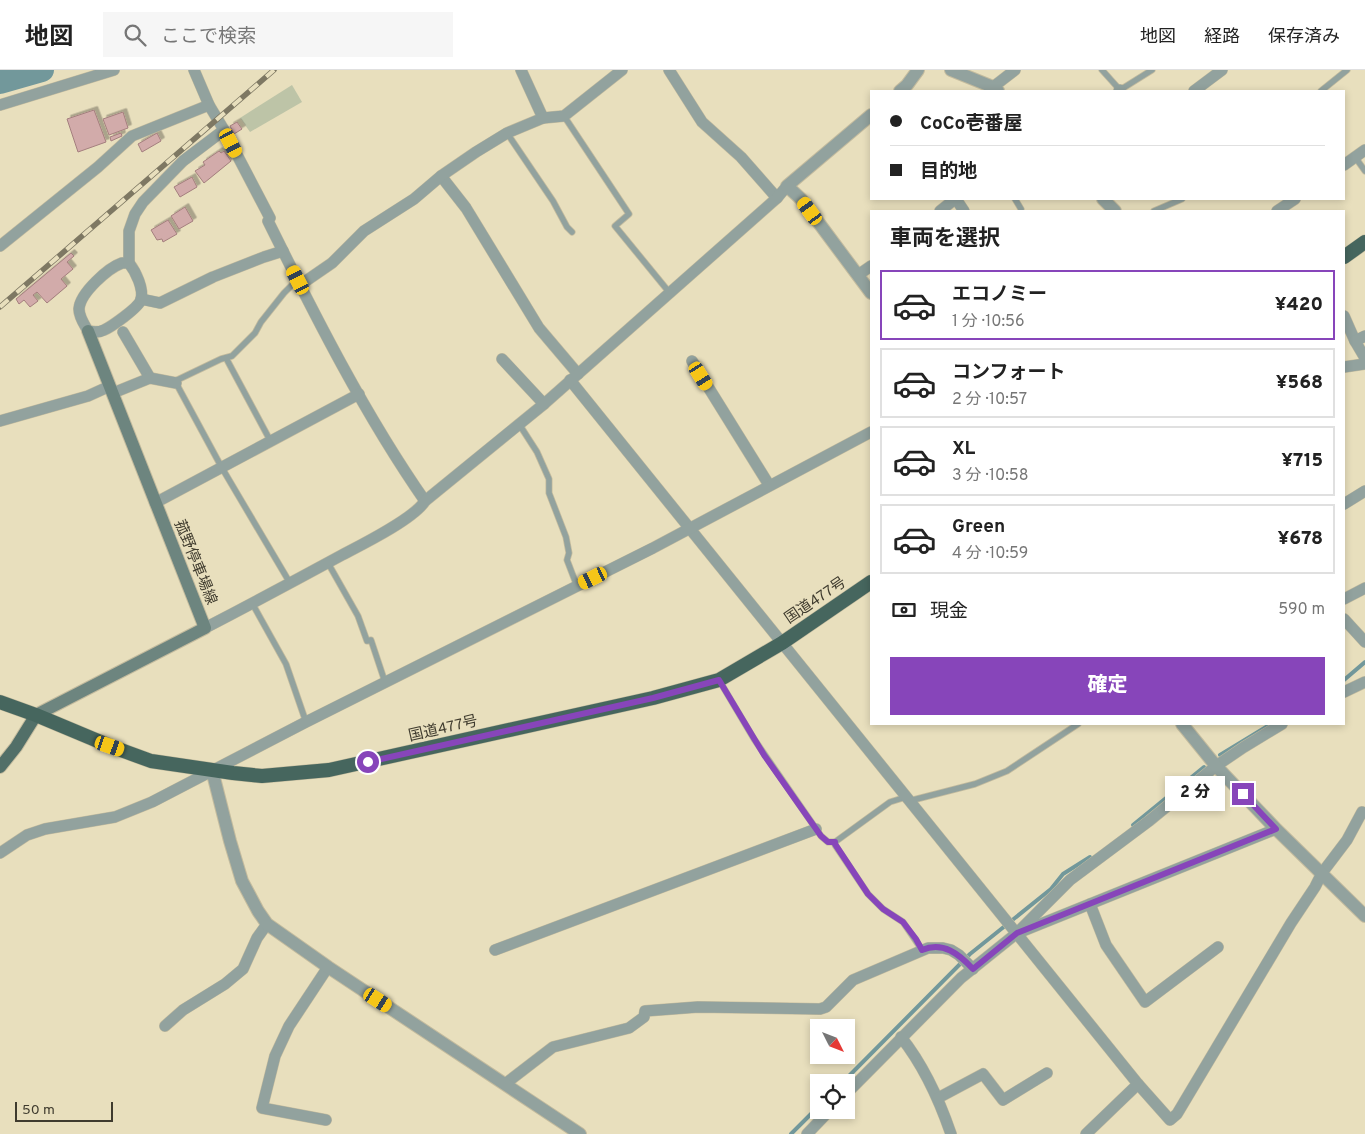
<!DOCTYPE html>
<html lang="ja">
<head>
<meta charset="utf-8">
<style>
	body { margin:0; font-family:Overpass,"Noto Sans JP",sans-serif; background:#f6f6f6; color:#222; height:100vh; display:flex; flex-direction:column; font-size:19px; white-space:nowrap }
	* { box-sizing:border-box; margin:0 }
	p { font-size:16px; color:#767676 }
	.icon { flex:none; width:28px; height:28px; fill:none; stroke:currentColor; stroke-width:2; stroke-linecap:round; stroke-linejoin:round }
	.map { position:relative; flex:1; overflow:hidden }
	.sheet { position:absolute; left:870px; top:140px; width:475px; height:515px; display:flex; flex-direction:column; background:#fff; border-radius:0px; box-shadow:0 2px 8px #0003 }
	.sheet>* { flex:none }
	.top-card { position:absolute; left:870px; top:20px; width:475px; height:110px; border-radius:0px; box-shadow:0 2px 8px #0003; display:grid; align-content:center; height:110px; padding:0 20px; background:#fff }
	.needle { width:32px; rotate:132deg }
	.tools { position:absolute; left:810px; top:949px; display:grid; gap:10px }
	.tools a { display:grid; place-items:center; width:45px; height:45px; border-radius:0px; background:#fff; box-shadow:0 2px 8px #0003; font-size:25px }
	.scale { position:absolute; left:15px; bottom:12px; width:98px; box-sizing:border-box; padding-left:5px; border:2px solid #3f3b2e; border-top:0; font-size:14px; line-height:18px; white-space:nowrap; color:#3f3b2e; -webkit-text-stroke:4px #e8dfbd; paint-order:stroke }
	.end { position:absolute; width:22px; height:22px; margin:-11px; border:6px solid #8745ba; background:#fff; box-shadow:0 0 0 2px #fff }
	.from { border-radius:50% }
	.bubble { position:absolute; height:35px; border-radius:0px; background:#fff; box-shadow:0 2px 8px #0003; font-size:16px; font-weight:800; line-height:35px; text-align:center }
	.car { position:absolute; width:15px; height:30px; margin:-15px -8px; border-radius:6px; box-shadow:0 0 4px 1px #0007; background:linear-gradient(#f5c518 24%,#345 0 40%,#f5c518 0 76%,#345 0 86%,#f5c518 0) }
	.top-card b { display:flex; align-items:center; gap:18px; height:48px; font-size:19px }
	.top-card b+b { border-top:1px solid #e0e0e0 }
	.top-card i { width:12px; height:12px; background:#222 }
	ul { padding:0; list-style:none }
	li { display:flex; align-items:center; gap:15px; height:70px; margin:0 10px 8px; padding:0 10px; border:2px solid #e0e0e0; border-radius:0px }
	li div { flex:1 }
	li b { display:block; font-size:19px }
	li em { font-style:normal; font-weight:800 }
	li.current { border-color:#8745ba }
	li>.icon { width:45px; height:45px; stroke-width:1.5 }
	h2 { padding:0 20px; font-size:22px; line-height:60px }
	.pay { display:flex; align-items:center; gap:12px; height:55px; padding:0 20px; font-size:19px }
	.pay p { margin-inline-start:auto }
	.action { display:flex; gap:10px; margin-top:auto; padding:10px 20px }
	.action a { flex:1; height:58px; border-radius:0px; background:#8745ba; color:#fff; font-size:20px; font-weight:800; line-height:58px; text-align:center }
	header { display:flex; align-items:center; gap:30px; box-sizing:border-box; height:70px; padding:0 25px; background:#fff; border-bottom:1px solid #e0e0e0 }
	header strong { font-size:24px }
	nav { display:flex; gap:28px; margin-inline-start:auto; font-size:18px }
	.search { width:350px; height:45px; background:#f6f6f6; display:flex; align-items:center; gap:12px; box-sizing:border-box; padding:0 18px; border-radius:0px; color:#767676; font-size:19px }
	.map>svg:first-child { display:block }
	.green { fill:#bdc4a7 }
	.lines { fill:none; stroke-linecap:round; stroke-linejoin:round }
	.stream { stroke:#72989b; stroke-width:4 }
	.river { stroke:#72989b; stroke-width:24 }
	.building { fill:#d2abaa; stroke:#a47f7e; filter:url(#shadow) }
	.service-casing { stroke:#c3bb9e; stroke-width:7 }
	.minor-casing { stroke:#c3bb9e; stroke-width:12 }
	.tertiary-casing { stroke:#c3bb9e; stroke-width:14 }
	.secondary-casing { stroke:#c3bb9e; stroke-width:14 }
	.primary-casing { stroke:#c3bb9e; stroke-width:14 }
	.trunk-casing { stroke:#c3bb9e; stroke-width:15 }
	.service { stroke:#92a29e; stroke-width:5.5 }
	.minor { stroke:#92a29e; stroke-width:11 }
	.tertiary { stroke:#92a29e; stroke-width:12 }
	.secondary { stroke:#6d857f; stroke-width:12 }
	.primary { stroke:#526f68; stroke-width:12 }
	.trunk { stroke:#46665e; stroke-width:14 }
	.rail-casing { stroke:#7e7863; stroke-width:5.5 }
	.rail { stroke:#e8dfbd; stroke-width:4; stroke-dasharray:11; stroke-linecap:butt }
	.route { stroke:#8745ba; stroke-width:6 }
	.labels { text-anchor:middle; stroke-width:5; stroke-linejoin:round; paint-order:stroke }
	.street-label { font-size:15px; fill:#3f3b2e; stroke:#e8dfbd }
</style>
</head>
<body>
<header>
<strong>地図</strong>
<div class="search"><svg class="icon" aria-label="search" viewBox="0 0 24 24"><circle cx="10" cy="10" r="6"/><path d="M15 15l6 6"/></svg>ここで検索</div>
<nav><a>地図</a><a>経路</a><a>保存済み</a></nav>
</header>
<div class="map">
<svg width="1365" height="1064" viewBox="0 0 1365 1064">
	<defs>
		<filter id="shadow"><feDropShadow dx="3.5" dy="-3.5" stdDeviation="0" flood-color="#0004"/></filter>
	</defs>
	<rect width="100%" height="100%" fill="#e8dfbd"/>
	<polygon class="green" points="292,15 302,32 250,62 240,48"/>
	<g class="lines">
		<g class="stream">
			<polyline points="1344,610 1365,592"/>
			<polyline points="1220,685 1271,654"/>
			<polyline points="1133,755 1204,697"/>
			<polyline points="843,1012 970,884 1051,819 1063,804 1090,787"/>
			<polyline points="791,1064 819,1036"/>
		</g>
		<polyline class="river" points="0,12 42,0"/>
	</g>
	<g class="building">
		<polygon points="94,40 106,72 78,82 67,49"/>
		<polygon points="123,42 128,58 109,65 103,49"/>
		<polygon points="237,52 242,59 234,64 230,56"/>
		<polygon points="121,63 122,66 111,71 110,67"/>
		<polygon points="157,63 161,71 142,82 138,74"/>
		<polygon points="219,81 221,83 224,81 231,91 204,113 195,101 205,95 203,92"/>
		<polygon points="192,107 197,117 180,127 174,117"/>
		<polygon points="185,137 193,151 179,159 171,146"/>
		<polygon points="168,150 177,164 163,172 162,169 157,170 151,160"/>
		<polygon points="71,183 74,186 67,192 73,199 61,209 67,216 47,233 37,222 33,225 38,231 30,237 24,230 19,234 16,229"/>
	</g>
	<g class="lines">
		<g class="service-casing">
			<g id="service">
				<polyline points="1102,0 1120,20 1152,0"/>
				<polyline points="1321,21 1347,0"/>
				<polyline points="564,46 629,144 615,156 669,222"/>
				<polyline points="507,63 553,131 567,157 572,162"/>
				<polyline points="1355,87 1365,101"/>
				<polyline points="1015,129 1021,139"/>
				<polyline points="1154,141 1182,129"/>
				<polyline points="226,288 271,372"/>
				<polyline points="173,312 221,289 232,286 255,263 261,252 284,223 297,210"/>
				<polyline points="176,313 222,398 290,513"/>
				<polyline points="519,354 537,382 549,409 549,423 566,467 569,483 567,490 577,516"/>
				<polyline points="328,493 358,546 367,571 371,570 385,612"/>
				<polyline points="252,533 286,594 306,652"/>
				<polyline points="719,610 754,669 821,766 828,772 835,772 890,732 906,727"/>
				<polyline points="909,731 975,714 1007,701 1078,654"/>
				<polyline points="835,772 835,775 868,824 883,839 903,852 922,880"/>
			</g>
		</g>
		<g class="minor-casing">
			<g id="minor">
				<path d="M194 0 209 35 224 60 270 148 268 151C315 246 365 345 425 431"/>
				<polyline points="521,0 543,48"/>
				<polyline points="669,0 702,52 741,87 777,128"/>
				<polyline points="993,17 1015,0"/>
				<polyline points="1119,21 1120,20"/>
				<polyline points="1194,21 1222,0"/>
				<polyline points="0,35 114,0"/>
				<polyline points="1344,95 1365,80"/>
				<polyline points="441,106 466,138 539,258 578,304"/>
				<polyline points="956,129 964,141"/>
				<polyline points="940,141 955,129"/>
				<polyline points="1277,141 1295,129"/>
				<polyline points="0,176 98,97 132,66 209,35"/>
				<path d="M122 193H129C136 202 144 219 141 230 138 238 111 257 104 260 98 263 93 262 88 261 84 254 79 247 79 239 80 223 108 198 122 193Z"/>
				<polyline points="129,193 129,161 135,144 143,132 183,91 224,60"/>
				<polyline points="858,205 871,196"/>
				<polyline points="300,215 332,193 364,161 414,129 441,106 476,82 507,63 543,48 564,46 622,0"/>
				<polyline points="141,229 160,233 213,207 264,187 283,181"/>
				<polyline points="1344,246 1355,271"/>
				<polyline points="123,262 150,308"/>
				<polyline points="1365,266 1355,271 1365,288"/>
				<polyline points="502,289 544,334"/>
				<polyline points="692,291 769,415"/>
				<polyline points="1344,297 1365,294"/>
				<polyline points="570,310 1138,1014 1170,1050 1177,1044 1291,853 1315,817 1322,803 1347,770 1362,742 1365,743"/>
				<polyline points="113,323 150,308 176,313"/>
				<polyline points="0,351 88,326 110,316"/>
				<polyline points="155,433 359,324"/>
				<polyline points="1344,434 1365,421"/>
				<polyline points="1344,529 1365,518"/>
				<polyline points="1344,549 1365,572"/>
				<path d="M205 558C251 534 296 510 342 485 361 475 414 449 425 431L544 334 777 128 787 116"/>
				<polyline points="1344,622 1365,612"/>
				<polyline points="0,783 27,765 45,759 115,747 152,732 306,652 653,478 871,362"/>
				<polyline points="1090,834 1106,875 1145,932 1218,877"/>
				<polyline points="1023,861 1276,759"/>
				<polyline points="495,880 816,759"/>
				<polyline points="165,956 183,940 225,914 243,899 257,868 267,854"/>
				<path d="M901 967C924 996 939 1029 951 1064"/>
				<polyline points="505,1014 553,977 629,958 644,947 645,941 698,937 820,939 826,937 853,910 928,878 943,878 951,880 959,885 973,899"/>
				<polyline points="846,1024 961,908 1017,863 1070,810 1149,751 1216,696 1244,677 1282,654"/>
				<polyline points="938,1028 983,1004 1003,1030 1047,1003"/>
				<polyline points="326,1050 262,1038 275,986 289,956 328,897"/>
				<polyline points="807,1064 830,1040"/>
				<polyline points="1086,1064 1138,1014"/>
			</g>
		</g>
		<g class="tertiary-casing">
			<g id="tertiary">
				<polyline points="951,0 993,17 998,21"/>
				<polyline points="900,21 907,15 918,0"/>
				<polyline points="871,45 787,116 801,129 871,223"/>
				<polyline points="1103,129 1115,141"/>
				<polyline points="1182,654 1216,696 1276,759 1365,846"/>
				<polyline points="212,700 230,771 242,811 258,841 267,854 328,897 580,1064"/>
			</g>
		</g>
		<g class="secondary-casing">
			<polyline id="secondary" points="36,645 205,558 88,261"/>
		</g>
		<g class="primary-casing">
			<polyline id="primary" points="0,697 16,677 36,645"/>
		</g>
		<g class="trunk-casing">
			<g id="trunk">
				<polyline points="1344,187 1365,172"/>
				<polyline points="0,632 36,645 110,676 151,691 233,703 262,706 329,700 653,628 719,610 782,573 871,512"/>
			</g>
		</g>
		<use href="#service" class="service"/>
		<use href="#minor" class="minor"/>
		<use href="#tertiary" class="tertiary"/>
		<use href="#secondary" class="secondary"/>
		<use href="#primary" class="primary"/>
		<use href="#trunk" class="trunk"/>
		<g class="rail-casing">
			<polyline id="rail" points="0,237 274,0"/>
		</g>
		<use href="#rail" class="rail"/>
	</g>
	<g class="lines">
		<path class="route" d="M368 692 653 628 719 610 764 685 821 766 828 772H835V774L868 824 883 839 903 852 916 869 922 880C943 871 959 884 973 899L1017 863 1276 759 1243 724"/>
	</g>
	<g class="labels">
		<g class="street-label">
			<text transform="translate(196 492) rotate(68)" y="5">菰野停車場線</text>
			<text transform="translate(815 530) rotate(-34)" y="5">国道477号</text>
			<text transform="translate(443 658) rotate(-13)" y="5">国道477号</text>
		</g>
	</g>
</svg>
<div class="tools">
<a><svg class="needle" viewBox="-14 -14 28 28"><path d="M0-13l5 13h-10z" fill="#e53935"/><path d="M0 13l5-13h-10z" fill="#767676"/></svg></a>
<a><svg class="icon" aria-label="locate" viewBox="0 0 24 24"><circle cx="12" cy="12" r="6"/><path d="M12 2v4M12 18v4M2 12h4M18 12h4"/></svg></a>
</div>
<div class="scale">50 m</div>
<i class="end from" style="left:368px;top:692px"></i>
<i class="end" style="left:1243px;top:724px"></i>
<div class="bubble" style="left:1165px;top:706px;width:60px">2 分</div>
<i class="car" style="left:231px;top:73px;rotate:152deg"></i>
<i class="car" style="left:810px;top:141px;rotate:324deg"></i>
<i class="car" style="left:298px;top:210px;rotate:333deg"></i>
<i class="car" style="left:701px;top:306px;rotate:148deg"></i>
<i class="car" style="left:593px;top:508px;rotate:244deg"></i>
<i class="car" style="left:110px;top:676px;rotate:109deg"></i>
<i class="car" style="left:378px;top:930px;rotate:123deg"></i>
<div class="top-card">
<b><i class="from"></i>CoCo壱番屋</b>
<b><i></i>目的地</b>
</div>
<section class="sheet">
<h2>車両を選択</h2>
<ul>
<li class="current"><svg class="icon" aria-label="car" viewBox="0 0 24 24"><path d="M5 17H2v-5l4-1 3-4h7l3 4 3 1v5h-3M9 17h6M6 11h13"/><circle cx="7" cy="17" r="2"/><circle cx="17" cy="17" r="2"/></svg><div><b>エコノミー</b><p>1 分 · 10:56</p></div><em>¥420</em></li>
<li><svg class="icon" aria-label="car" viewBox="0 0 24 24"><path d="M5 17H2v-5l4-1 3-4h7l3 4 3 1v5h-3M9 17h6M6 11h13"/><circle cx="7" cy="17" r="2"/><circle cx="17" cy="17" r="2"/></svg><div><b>コンフォート</b><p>2 分 · 10:57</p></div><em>¥568</em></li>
<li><svg class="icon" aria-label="car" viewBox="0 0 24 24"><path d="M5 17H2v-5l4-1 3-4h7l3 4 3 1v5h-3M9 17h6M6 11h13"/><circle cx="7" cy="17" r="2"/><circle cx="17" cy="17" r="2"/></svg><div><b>XL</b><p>3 分 · 10:58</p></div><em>¥715</em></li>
<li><svg class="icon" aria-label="car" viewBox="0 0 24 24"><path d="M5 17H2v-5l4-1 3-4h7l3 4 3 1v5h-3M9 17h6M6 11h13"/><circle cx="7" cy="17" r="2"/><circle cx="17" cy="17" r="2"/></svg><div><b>Green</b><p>4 分 · 10:59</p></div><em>¥678</em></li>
</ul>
<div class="pay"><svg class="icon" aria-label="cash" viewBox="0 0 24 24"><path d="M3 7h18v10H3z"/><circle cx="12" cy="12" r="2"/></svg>現金<p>590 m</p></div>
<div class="action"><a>確定</a></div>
</section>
</div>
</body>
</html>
